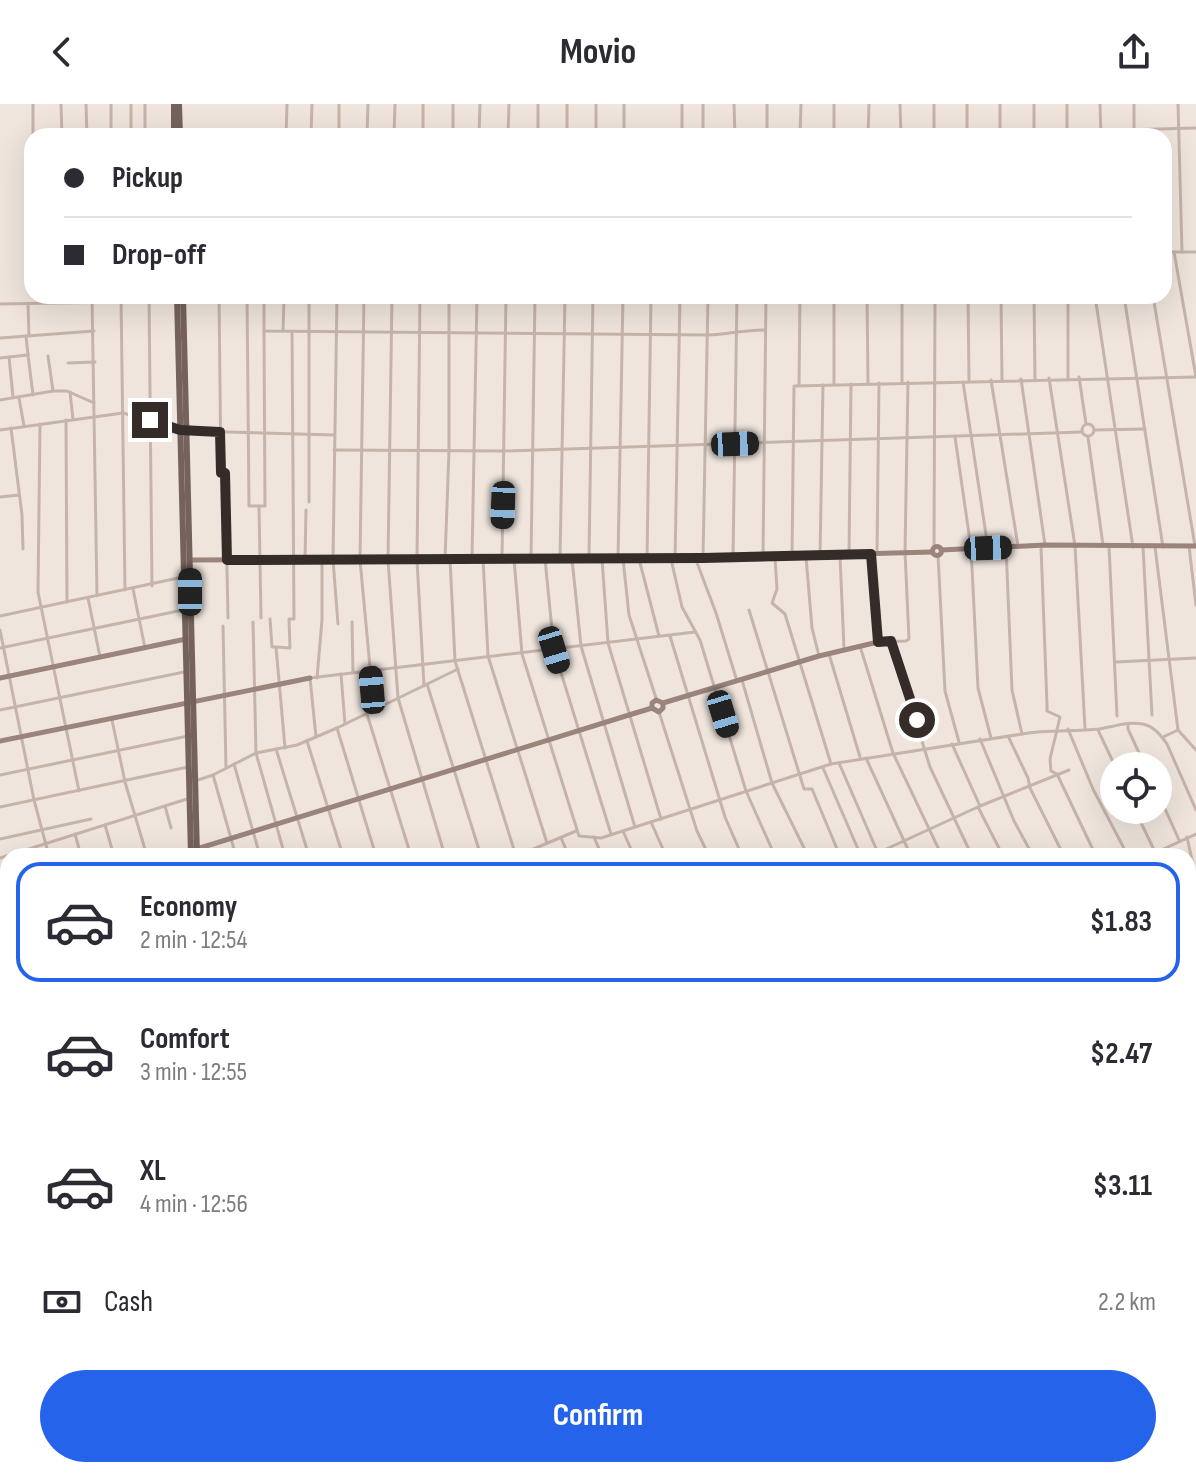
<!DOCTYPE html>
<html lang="en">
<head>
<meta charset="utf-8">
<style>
	body { margin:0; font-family:"Sofia Sans Condensed",sans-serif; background:#f2f2f3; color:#2b2b33; height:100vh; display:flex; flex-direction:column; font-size:30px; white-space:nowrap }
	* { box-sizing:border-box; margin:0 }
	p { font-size:26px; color:#7c7c81 }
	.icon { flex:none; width:44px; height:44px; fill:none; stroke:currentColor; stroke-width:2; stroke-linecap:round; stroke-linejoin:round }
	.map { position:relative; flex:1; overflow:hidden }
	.details { position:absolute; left:0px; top:744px; width:1196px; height:630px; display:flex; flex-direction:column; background:#fff; border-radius:24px 24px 0 0; box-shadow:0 8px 32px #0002 }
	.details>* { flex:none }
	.top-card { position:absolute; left:24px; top:24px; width:1148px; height:176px; border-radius:24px; box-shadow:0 8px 32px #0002; display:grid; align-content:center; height:176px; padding:0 40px; background:#fff }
	.fabs { position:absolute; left:1100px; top:648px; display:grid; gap:16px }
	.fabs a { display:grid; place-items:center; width:72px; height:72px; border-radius:50%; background:#fff; box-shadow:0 8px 32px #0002; font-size:40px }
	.end { position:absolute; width:36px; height:36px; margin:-18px; border:10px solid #352c29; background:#fff; box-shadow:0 0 0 4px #fff }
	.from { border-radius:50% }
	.car { position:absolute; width:24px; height:48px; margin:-24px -12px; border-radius:10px; box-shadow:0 0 6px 2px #0007; background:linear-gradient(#222 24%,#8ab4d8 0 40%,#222 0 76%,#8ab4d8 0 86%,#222 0) }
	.top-card b { display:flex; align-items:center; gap:28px; height:76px; font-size:30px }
	.top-card b+b { border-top:2px solid #e1e1e2 }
	.top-card i { width:20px; height:20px; background:#2b2b33 }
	ul { padding:14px 0 0; list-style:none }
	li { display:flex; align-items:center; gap:24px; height:120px; margin:0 16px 12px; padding:0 24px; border:4px solid transparent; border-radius:24px }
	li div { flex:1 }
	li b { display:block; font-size:30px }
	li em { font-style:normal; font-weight:700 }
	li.current { border-color:#2563eb }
	li>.icon { width:72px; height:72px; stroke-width:1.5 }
	.pay { display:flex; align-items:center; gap:20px; height:88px; padding:0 40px; font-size:30px }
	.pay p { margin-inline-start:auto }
	.primary-button { display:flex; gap:16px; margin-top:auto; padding:16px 40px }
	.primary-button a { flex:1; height:92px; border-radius:48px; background:#2563eb; color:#fff; font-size:32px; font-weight:700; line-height:92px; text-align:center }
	header { display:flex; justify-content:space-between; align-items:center; height:104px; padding:0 40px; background:#fff; font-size:36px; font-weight:700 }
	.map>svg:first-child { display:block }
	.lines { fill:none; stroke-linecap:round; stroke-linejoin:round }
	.street { stroke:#c6b4aa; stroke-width:3 }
	.secondary { stroke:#9a847c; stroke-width:5 }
	.primary { stroke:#75625c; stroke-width:6 }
	.route { stroke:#352c29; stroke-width:10 }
</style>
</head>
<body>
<header><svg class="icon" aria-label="back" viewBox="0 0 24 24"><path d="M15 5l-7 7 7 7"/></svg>Movio<svg class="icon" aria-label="share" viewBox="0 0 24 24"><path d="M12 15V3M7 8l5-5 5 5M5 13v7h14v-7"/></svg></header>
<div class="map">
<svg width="1196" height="1373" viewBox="0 0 1196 1373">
	<rect width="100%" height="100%" fill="#efe5dd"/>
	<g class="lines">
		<g class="street">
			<polyline points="33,0 33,32"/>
			<polyline points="61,0 62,32"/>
			<polyline points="86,0 87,32"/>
			<polyline points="111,0 111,32"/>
			<polyline points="145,0 145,32"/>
			<polyline points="624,0 624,32"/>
			<polyline points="734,0 735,32"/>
			<polyline points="900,0 901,32"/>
			<polyline points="934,0 934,32"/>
			<polyline points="967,0 967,28"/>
			<polyline points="1000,0 1000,32"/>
			<polyline points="1034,0 1034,32"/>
			<polyline points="1067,0 1067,32"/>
			<polyline points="1100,0 1101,32"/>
			<polyline points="1134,0 1134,32"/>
			<polyline points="1178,0 1182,148"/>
			<polyline points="703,29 967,30 1196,24"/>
			<polyline points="131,32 131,0"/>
			<polyline points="286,32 287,0"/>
			<polyline points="311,32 312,0"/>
			<polyline points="339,32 339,0"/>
			<polyline points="367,32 368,0"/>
			<polyline points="394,32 395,0"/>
			<polyline points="423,32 423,0"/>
			<polyline points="453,32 453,0"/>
			<polyline points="479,32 480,0"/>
			<polyline points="508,32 509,0"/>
			<polyline points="538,32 538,0"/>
			<polyline points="567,32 567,0"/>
			<polyline points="596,32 596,0"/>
			<polyline points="682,32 682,0"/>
			<polyline points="703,32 703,0"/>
			<polyline points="767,32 767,0"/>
			<polyline points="800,32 801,0"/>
			<polyline points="834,32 834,0"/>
			<polyline points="868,32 869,0"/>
			<polyline points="1164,148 1196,148"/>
			<polyline points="1174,148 1196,273"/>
			<polyline points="92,192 97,492"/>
			<polyline points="121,192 125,486"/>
			<polyline points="149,192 152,482"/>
			<polyline points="219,192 221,369 225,369 228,514"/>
			<polyline points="247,192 249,402 259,402"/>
			<polyline points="309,192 309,398"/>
			<polyline points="337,192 333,456 338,520"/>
			<polyline points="364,192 360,456 374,606"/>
			<polyline points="392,192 388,456 398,594 445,752"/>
			<polyline points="420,192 417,456 424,582"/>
			<polyline points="834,192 834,280"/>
			<polyline points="867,192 868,279"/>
			<polyline points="902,192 902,278"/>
			<polyline points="968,192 969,276"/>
			<polyline points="1001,192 1002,276"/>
			<polyline points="1034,192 1035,275"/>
			<polyline points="1068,192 1068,274"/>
			<polyline points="1095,192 1133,443"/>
			<polyline points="1124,192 1163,443"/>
			<polyline points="1153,192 1195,442"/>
			<path d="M184 197H264V227L708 231C729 230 744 226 765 226"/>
			<polyline points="0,200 176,197"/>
			<polyline points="28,200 29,232"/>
			<polyline points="283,227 284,192"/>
			<polyline points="26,232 28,251"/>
			<polyline points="0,234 94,227"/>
			<polyline points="48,252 53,287"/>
			<polyline points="9,253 13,293"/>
			<polyline points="0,254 28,251 33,291"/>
			<polyline points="68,259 95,258"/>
			<polyline points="1079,273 1086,320"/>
			<polyline points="1049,274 1075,442 1085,624"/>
			<polyline points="1021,275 1045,441"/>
			<polyline points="991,276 1018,442"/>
			<polyline points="963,278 988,444"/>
			<polyline points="799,281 800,192"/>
			<polyline points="70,288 73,315"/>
			<polyline points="19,294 24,322"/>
			<polyline points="0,296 53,287 67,287 94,299"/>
			<polyline points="66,316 67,498"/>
			<circle cx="1088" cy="326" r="6"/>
			<polyline points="40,320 38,488 79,687"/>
			<polyline points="11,324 22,411 23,445"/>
			<polyline points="0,326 123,309 181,326"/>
			<polyline points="1094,326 1145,325"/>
			<polyline points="188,327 334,331"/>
			<polyline points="955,333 971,444 978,584 991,634"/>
			<polyline points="1088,333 1103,441"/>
			<polyline points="334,346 505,347 1082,328"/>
			<polyline points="0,393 19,391"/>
			<polyline points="1041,442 1047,601 1047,607 1060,613 1050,655 1051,667 1057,670 1096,752"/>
			<polyline points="1109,442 1117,612"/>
			<polyline points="1189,442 1196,501"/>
			<polyline points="934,443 935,192"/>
			<path d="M1006 443 1012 586 1022 630C1048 625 1073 628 1099 625 1113 623 1128 617 1143 620 1153 622 1161 631 1167 640L1196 706"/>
			<polyline points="1143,443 1152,611"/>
			<polyline points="1155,443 1178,626 1196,646"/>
			<polyline points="877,450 879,279"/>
			<polyline points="849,451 851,280"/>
			<polyline points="938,451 945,587 959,638"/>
			<polyline points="589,452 593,192"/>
			<polyline points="763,452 766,192"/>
			<polyline points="820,452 823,281"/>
			<polyline points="840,452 844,544"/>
			<polyline points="733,453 737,192"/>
			<polyline points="792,453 794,282 1196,273"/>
			<polyline points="806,453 812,524 819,552"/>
			<polyline points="703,454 708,192"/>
			<polyline points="775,454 777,485 772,499 785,510 831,660"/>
			<polyline points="445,455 449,347 449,192"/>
			<polyline points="450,455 455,557 516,752"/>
			<polyline points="472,455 477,192"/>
			<polyline points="483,455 488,552 547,739"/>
			<polyline points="502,455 506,192"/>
			<polyline points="514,455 522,550 579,732 601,734 831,660 1022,630"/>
			<polyline points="531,455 535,192"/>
			<polyline points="545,455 554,546 611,730"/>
			<polyline points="560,455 565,192"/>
			<polyline points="572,455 581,542 635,723"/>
			<polyline points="602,455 608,539 661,715"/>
			<polyline points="618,455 623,192"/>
			<polyline points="623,455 629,511 656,594"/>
			<polyline points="639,455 659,532"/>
			<polyline points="647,455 651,192"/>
			<polyline points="671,455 682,503 700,536 746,687 775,752"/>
			<polyline points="675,455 680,192"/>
			<polyline points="305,456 306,406"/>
			<polyline points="696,456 716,509 737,577"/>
			<polyline points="133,485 145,544"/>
			<polyline points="88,494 100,553"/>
			<polyline points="749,506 804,685 812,685 840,752"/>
			<polyline points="0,512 183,473"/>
			<polyline points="261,514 259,402 265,402 264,228"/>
			<polyline points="270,515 272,543 276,543"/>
			<polyline points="253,518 256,649 285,752"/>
			<polyline points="352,518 353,568"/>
			<polyline points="223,522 226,664"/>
			<polyline points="0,526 34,696 49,752"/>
			<polyline points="670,532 725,713 742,752"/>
			<polyline points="891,537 930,663 972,752"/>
			<polyline points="879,538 906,537 909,535 905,448 908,278"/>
			<polyline points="860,542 893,649 942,752"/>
			<polyline points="0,544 183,506"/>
			<polyline points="829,550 860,653"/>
			<polyline points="1116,558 1196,554"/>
			<polyline points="341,570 345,620"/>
			<polyline points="317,574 322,516 322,458"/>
			<polyline points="742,576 772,679 808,752"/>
			<polyline points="427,580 481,752"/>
			<polyline points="0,606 184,568"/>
			<polyline points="659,608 697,727 709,752"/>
			<polyline points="367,610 411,752"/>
			<polyline points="112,616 125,678 147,752"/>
			<polyline points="1128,620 1128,625 1145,662"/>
			<polyline points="337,624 376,752"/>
			<polyline points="1068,625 1093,685 1128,752"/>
			<polyline points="1098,626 1115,662"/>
			<polyline points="1008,632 1028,674 1030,684 1064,752"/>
			<polyline points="316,633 310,574 695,528"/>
			<polyline points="1163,633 1178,626"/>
			<polyline points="980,635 1014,717 1033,752"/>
			<polyline points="307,637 343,752"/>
			<polyline points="952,640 980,702"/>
			<polyline points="285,644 276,543 290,544 289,515 294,515 292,228"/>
			<polyline points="276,645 309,752"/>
			<polyline points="866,654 911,752"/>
			<polyline points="839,659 878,749"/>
			<polyline points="234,660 260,752"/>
			<polyline points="823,664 861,752"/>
			<polyline points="0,671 188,632"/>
			<polyline points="213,671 236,752"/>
			<polyline points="195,677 213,671 256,649 297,641 337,624 458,565"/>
			<polyline points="1158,689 1179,736"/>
			<polyline points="165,702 171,724"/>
			<polyline points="0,703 188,663"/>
			<polyline points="978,703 1003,752"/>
			<polyline points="1135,706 1155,748"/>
			<polyline points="651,718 666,752"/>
			<polyline points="105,721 114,752"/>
			<polyline points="623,727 634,752"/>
			<polyline points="75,730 81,752"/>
			<polyline points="594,733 602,752"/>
			<polyline points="1187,733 1196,775"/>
			<polyline points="561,734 569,752"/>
			<polyline points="0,735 91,715"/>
			<polyline points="890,744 894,752"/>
			<polyline points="517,752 576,727"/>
			<polyline points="871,752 980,702 1069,666"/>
			<polyline points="1148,752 1196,730"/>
			<polyline points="0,754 187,695"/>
			<polyline points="1188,798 1196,797"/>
			<polyline points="0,813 8,841"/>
			<polyline points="0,831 8,828"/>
			<polyline points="0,858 8,855"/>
			<polyline points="1188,874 1196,914"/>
			<polyline points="0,898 8,895"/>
			<polyline points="0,923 8,952"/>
			<polyline points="0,981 8,1007"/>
			<polyline points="1188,1012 1196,1050"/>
			<polyline points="0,1100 7,1125"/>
			<polyline points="0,1127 8,1125"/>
			<polyline points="1188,1156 1196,1196"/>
			<polyline points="1188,1195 1196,1194"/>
			<polyline points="1188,1280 1196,1279"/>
			<polyline points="1188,1298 1196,1337"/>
			<polyline points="1188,1354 1196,1357"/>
			<polyline points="104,1366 106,1373"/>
			<polyline points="120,1366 122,1373"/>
			<polyline points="144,1366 147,1373"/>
			<polyline points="174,1366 176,1373"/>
			<polyline points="285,1366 286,1373"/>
			<polyline points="340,1366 341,1373"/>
			<polyline points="376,1366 377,1373"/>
			<polyline points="408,1366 409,1373"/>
			<polyline points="443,1366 444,1373"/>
			<polyline points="477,1366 478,1373"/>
			<polyline points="510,1366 511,1373"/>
			<polyline points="544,1366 545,1373"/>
			<polyline points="578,1366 579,1373"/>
			<polyline points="725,1366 727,1373"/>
			<polyline points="822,1366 825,1373"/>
			<polyline points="1089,1366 1094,1373"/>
			<polyline points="221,1373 259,1366"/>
			<polyline points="618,1373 675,1366"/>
			<polyline points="1024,1373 1025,1366"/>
			<polyline points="1150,1373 1159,1366"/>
		</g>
		<g class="secondary">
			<circle cx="937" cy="447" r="4.5"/>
			<polyline points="941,446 1045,441 1196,442"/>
			<polyline points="190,456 703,454 932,448"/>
			<polyline points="0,574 186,535"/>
			<polyline points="652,604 652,599 656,596 663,599 819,552 878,538 871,450"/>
			<polyline points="0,637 310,574"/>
			<polyline points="174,752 629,611 652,604 659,608 663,604 663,599"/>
			<polyline points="0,804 8,802"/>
			<polyline points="1188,960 1196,959"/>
			<polyline points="1188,973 1196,971"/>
			<polyline points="0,1063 8,1061"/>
			<polyline points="1188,1080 1196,1080"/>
		</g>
		<g class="primary">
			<polyline points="174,0 174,32"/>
			<polyline points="179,0 180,32"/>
			<polyline points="177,192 191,752"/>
			<polyline points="183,192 197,752"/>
			<polyline points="202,1366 202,1373"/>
			<polyline points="209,1366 210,1373"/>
		</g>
	</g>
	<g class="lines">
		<polyline class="route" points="150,316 180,326 220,328 221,369 225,369 227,456 703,454 871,450 878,538 891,537 917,616"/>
	</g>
</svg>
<div class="fabs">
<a><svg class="icon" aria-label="locate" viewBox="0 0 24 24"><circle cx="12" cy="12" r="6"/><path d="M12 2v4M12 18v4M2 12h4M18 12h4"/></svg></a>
</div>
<i class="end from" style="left:917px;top:616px"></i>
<i class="end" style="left:150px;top:316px"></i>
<i class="car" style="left:735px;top:340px;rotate:88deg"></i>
<i class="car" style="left:503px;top:401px;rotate:182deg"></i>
<i class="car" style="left:988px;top:444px;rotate:88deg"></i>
<i class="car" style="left:190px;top:488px;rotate:0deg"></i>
<i class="car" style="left:554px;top:546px;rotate:163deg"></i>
<i class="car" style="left:372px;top:586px;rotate:355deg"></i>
<i class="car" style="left:723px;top:610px;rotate:163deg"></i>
<div class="top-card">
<b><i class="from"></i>Pickup</b>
<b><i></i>Drop-off</b>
</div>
<section class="details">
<ul>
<li class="current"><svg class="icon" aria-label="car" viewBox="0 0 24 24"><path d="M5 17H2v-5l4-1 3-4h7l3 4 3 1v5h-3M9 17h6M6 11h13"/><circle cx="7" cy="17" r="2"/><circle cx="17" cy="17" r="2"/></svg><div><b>Economy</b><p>2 min · 12:54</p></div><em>$1.83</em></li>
<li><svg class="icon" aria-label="car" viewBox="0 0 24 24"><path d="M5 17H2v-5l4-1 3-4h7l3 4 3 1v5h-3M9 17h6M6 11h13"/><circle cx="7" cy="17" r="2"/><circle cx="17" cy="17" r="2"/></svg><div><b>Comfort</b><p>3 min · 12:55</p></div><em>$2.47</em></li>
<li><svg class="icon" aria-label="car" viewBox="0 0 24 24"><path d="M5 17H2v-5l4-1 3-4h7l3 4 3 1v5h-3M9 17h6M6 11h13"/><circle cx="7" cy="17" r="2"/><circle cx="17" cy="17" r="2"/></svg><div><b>XL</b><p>4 min · 12:56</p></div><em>$3.11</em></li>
</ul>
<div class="pay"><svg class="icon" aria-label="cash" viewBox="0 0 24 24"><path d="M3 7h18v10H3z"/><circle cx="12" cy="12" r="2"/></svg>Cash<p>2.2 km</p></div>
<div class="primary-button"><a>Confirm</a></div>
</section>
</div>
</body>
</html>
